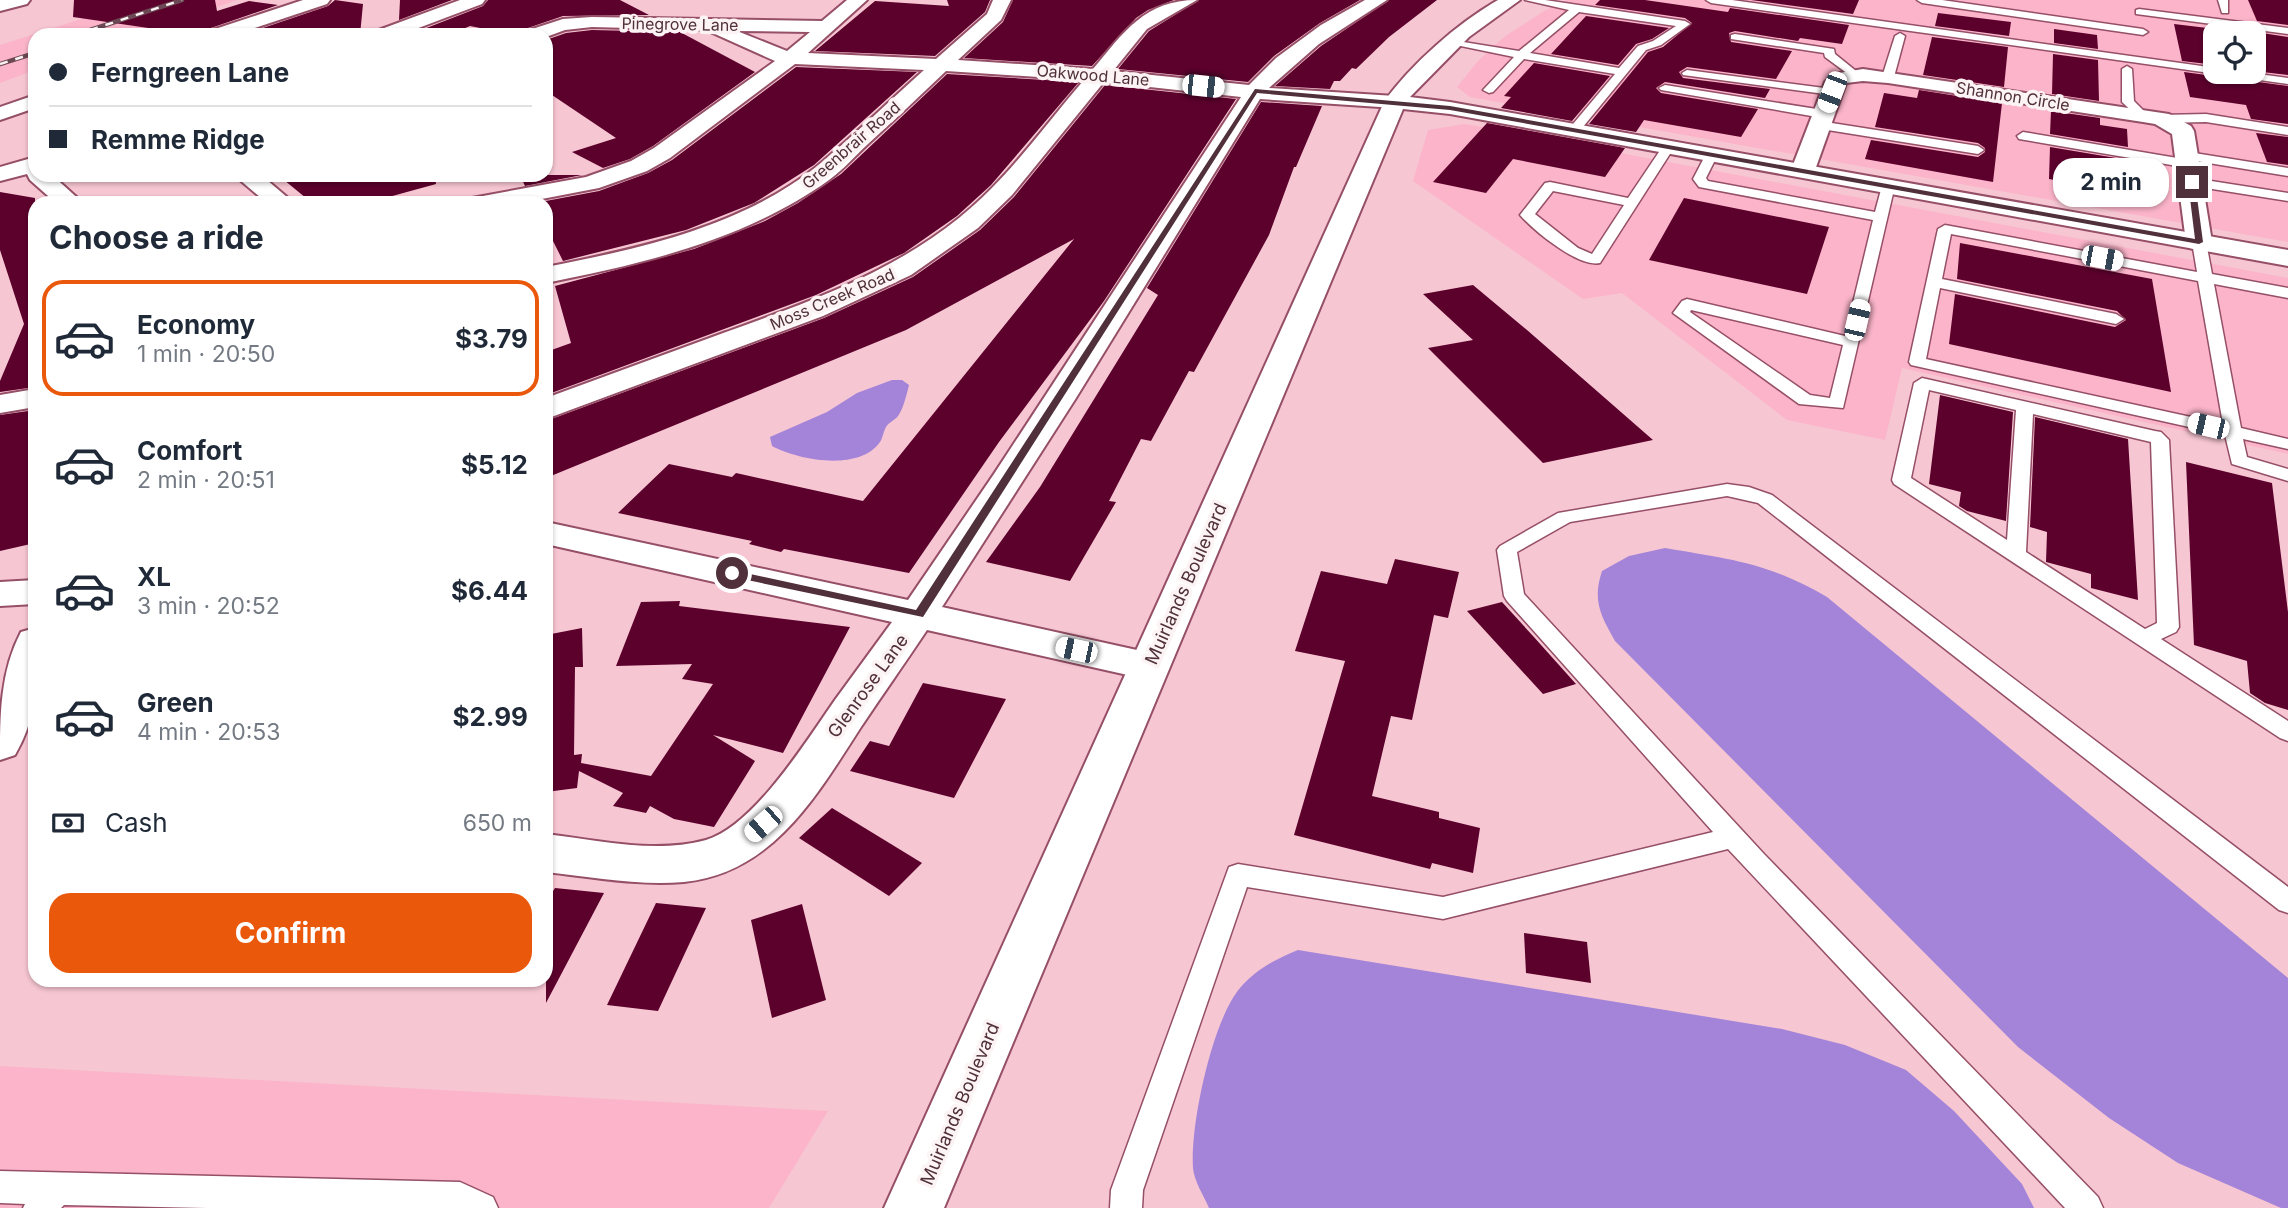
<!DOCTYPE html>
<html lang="en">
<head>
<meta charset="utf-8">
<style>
	body { margin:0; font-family:Inter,sans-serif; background:#f2f2f3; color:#1f2937; height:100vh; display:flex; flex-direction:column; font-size:26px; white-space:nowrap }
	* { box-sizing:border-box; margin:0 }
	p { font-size:23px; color:#747a83 }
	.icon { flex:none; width:38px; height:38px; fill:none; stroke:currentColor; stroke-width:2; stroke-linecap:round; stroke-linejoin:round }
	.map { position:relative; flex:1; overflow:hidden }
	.drawer { position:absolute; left:28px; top:196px; width:525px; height:791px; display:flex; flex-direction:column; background:#fff; border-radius:21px; box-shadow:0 2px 5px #0004 }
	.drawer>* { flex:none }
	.top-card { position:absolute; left:28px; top:28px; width:525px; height:154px; border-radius:21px; box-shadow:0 2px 5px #0004; display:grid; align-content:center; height:154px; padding:0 21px; background:#fff }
	.controls { position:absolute; left:2203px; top:21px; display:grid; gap:14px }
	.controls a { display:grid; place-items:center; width:63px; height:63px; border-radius:14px; background:#fff; box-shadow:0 2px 5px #0004; font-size:35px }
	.end { position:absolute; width:32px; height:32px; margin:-16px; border:9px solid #50303a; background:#fff; box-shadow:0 0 0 4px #fff }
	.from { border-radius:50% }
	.bubble { position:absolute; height:49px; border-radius:21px; background:#fff; box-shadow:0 2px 5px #0004; font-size:23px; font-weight:700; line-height:49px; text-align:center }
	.car { position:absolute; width:21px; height:42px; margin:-21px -10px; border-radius:9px; box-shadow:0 0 5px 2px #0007; background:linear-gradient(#fff 24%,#345 0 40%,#fff 0 76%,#345 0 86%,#fff 0) }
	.top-card b { display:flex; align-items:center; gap:24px; height:66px; font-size:26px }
	.top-card b+b { border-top:2px solid #e0e1e3 }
	.top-card i { width:18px; height:18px; background:#1f2937 }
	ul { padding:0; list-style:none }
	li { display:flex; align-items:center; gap:21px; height:116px; margin:0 14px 10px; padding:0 7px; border:4px solid transparent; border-radius:21px }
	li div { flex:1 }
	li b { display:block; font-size:26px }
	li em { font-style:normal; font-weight:700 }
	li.current { border-color:#ea580c }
	li>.icon { width:63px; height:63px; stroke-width:1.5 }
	h2 { padding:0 21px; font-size:32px; line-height:84px }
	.pay { display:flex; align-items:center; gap:18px; height:77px; padding:0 21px; font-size:26px }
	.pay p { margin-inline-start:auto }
	.button { display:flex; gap:14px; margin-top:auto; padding:14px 21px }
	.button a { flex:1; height:80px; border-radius:21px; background:#ea580c; color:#fff; font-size:28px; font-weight:700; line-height:80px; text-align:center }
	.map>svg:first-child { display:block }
	.built { fill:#fbb4c9; fill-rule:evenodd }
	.water { fill:#a384d8 }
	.building { fill:#5c002c }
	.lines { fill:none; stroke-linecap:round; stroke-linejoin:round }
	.lane-casing { stroke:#954f66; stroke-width:3 }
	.street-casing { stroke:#954f66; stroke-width:4 }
	.secondary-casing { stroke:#954f66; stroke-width:4 }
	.lane { fill:#fff; fill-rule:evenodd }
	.street { fill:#fff; fill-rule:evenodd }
	.secondary { fill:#fff; fill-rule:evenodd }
	.rail-casing { stroke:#6c4954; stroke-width:4.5 }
	.rail { stroke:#fcf3f5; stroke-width:2.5; stroke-dasharray:8; stroke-linecap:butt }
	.route { fill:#50303a }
	.labels { text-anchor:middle; stroke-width:7; stroke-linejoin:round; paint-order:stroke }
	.far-street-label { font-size:16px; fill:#50303a; stroke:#fcf3f5 }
	.street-label { font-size:18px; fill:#50303a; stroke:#fcf3f5 }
</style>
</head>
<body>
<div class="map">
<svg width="2288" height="1208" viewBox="0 0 2288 1208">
	<rect width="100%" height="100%" fill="#f7c6d3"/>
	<g class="built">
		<polygon points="141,0 237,0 136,35 35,35 35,70 0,83 0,45"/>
		<path d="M1567 0H2288V242L1470 97 1457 87 1478 61 1504 37 1544 11ZM2216 33H2254V72H2216Z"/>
		<polygon points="1465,124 2288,278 2288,454 1902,368 1885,440 1787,420 1622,293 1583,299 1413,181 1428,130"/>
		<polygon points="0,1066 828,1111 769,1208 0,1208"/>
	</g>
	<g class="water">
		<path d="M892 380H902L909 385C907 393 903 410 898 416 895 420 889 422 886 427 883 432 883 438 880 442 859 472 798 460 772 446L770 437 827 412 857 393Z"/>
		<path d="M1665 548C1729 559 1770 563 1827 597L2288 978V1208H2281L2178 1163 2109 1118 2018 1047 1615 641C1601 616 1592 601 1602 571L1629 556Z"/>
		<path d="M1298 950 1782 1029 1845 1045 1906 1070 1954 1111 2022 1184 2034 1208H1209C1204 1196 1194 1181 1193 1168 1190 1125 1212 1021 1240 988 1256 969 1276 959 1298 950Z"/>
	</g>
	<g class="building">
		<polygon points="74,0 215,0 217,11 249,1 278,5 208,29 205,35 163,35 162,30 73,17"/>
		<polygon points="335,0 363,4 360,35 242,35 328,6"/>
		<polygon points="400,0 452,0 399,20"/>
		<polygon points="488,0 620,0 649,15 563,16 525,29 515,35 470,26 449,35 411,34 483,6"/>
		<polygon points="947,0 990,0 985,12 935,56 815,51 875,1 949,6"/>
		<polygon points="1013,0 1174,0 1148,10 1136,18 1092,66 964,58 1003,22"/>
		<polygon points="1199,0 1360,0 1320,23 1274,56 1248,82 1118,69 1149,31"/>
		<polygon points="1389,0 1437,0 1389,37 1356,69 1352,68 1340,81 1334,81 1330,89 1275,86 1321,46"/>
		<polygon points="1600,0 1645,0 1728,12 1730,8 1849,25 1842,44 1800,38 1798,41 1735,31 1729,33 1731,42 1792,51 1776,79 1687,67 1679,72 1683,78 1770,89 1765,98 1665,82 1656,88 1661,93 1758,109 1741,137 1644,120 1636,132 1589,124 1648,52 1663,47 1692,23 1685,18 1595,5"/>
		<polygon points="1751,0 1859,0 1853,14"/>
		<polygon points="2248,0 2288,0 2288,25 2257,21"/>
		<polygon points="1938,13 2011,22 2009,36 1935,26"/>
		<polygon points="1586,16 1669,28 1652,39 1636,44 1618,65 1551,54"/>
		<polygon points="2174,24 2249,33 2216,33 2216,65 2182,61"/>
		<polygon points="2054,29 2097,35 2098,49 2054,43"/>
		<polygon points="592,30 680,32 755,72 653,146 630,159 603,168 572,152 616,138 546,91 546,40 566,33"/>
		<polygon points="2262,33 2288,37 2288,75 2254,71 2254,34"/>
		<polygon points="1932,37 2008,47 2004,87 1923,75"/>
		<polygon points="2053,54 2098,60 2099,101 2052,94"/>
		<polygon points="1534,63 1610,76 1572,121 1501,108 1511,97 1504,96"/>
		<polygon points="796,67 917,72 814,165 754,203 686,230 563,261 546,227 546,203 535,203 599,191 648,173 672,160"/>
		<polygon points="2184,72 2288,86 2288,124 2251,119 2246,105 2190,97"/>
		<polygon points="947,74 1079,82 991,185 957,216 904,253 816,295 546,395 546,352 571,343 555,286 694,249 765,221 798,203 841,174"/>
		<polygon points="1105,85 1236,99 1104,301 999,442 909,573 784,549 781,552 749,544 752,541 618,513 669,464 732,477 736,473 863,501 1074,239 906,330 546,478 546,421 824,318 913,277 980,230 1014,197"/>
		<polygon points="1919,90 2002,103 1993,182 1865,159 1871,140 1978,157 1985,152 1985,148 1978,143 1875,127 1884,93 1917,98"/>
		<polygon points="1261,102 1322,106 1296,167 1294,167 1269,235 1194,372 1189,371 1151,441 1141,439 1109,501 1116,502 1070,581 986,562 1040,487 1158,295 1147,288"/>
		<polygon points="2051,111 2100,118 2100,125 2127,129 2128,147 2050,134"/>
		<polygon points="1487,123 1625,148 1605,177 1513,159 1486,193 1433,182"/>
		<polygon points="2256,133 2288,137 2288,165 2267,162"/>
		<polygon points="2050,147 2128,160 2131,164 2134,204 2077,193 2077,184 2049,179"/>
		<polygon points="278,175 435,175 436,184 367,203 312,203"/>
		<polygon points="520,175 582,175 525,186"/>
		<polygon points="0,192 35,198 35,387 0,392 0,381 24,324 0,250"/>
		<polygon points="1684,198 1829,227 1807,294 1649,260"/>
		<polygon points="1960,243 2152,279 2171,392 1949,344 1955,294 2115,327 2126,320 2117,311 1957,279"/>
		<polygon points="1473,285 1527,330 1653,440 1543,463 1428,348 1473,340 1423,294"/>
		<polygon points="1940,395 2013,412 2006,521 1967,511 1959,506 1961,492 1929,484"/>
		<polygon points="35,410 35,543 0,551 0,415"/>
		<polygon points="2035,417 2128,439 2138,600 2091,588 2091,574 2046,562 2047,532 2030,527"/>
		<polygon points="2186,462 2272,483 2288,612 2288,710 2265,703 2250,693 2247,661 2194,645"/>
		<polygon points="1395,559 1459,572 1448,618 1434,615 1412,720 1391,716 1372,796 1439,812 1439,818 1480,828 1473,873 1432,863 1430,869 1294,835 1345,661 1295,651 1321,571 1387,584"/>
		<polygon points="680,601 679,606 850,627 783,753 713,735 755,761 714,827 674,819 650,806 646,813 613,806 623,793 579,771 577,788 546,792 546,635 582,628 583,667 575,667 574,755 582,754 581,763 651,776 713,684 682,679 692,664 616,666 641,602"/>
		<polygon points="1502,602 1533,636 1576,684 1543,694 1467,611"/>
		<polygon points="923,683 1006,699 954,798 850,771 870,741 889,746"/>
		<polygon points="832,808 922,863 889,896 799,838"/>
		<polygon points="555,888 604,893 546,1003 546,902"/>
		<polygon points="656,903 706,908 658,1011 607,1005"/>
		<polygon points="802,904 826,1000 772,1018 751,920"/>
		<polygon points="1524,933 1587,942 1591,983 1526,973"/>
	</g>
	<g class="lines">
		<g class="lane-casing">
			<g id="lane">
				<path d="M1525 0H1545L1685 21 1690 24 1661 45 1646 50 1578 133 1574 134 1568 130 1615 74 1524 59 1493 92 1489 93 1483 90 1514 57 1446 43 1451 40 1519 51 1569 10ZM1579 12 1676 26 1653 41 1638 46 1619 68 1530 53Z"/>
				<polygon points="1706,0 1732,0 2216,68 2216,72 2244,72 2288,78 2288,84 1711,3"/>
				<polygon points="1917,0 1942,0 2143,29 2148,32 2143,35 1922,3"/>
				<polygon points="2218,0 2228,0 2228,13 2222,13"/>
				<polygon points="2139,9 2288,28 2288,34 2136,14 2136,10"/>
				<polygon points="1900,33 1905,36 1894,77 1884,79 1882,77 1895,36"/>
				<polygon points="1735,34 1834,49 1835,54 1861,75 1852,77 1825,57 1824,53 1731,39 1731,35"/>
				<polygon points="2127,66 2132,69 2134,101 2147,114 2147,118 2139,118 2122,102 2122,69"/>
				<polygon points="1687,70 1832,89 1838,92 1832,95 1683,75 1682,73"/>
				<polygon points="1665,85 1823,110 1829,114 1823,118 1661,90 1659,88"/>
				<polygon points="2206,114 2288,127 2288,135 2206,122 2161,123 2155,119 2161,115"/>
				<polygon points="1819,121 1978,146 1984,150 1978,154 1815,128 1813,125"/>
				<polygon points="2023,132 2189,160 2195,164 2189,168 2019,139 2017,136"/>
				<path d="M1669 142 1675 146 1600 263C1579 268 1534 231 1520 215L1545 183 1550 182 1628 198 1665 143ZM1553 191 1624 205 1592 254 1578 248 1535 214Z"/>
				<path d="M1712 150 1718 154 1706 178 1708 181 1875 212 1883 182H1893L1895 185 1843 408 1799 404 1673 313 1682 301 1687 299 1845 336 1873 220 1699 187 1693 179 1706 154ZM1691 310 1843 345 1830 398 1810 395 1690 312Z"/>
				<polygon points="2188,152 2288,168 2288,176 2184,159 2184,153"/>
				<polygon points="2192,178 2288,193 2288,201 2187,185 2185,182"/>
				<path d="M1945 225 2197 272 2192 242 2199 238 2206 242 2212 274 2288 288V298L2214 284 2241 428 2288 439V449L2243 439 2247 457 2288 469V481L2232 464 2225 435 1911 365 1909 362 1938 229ZM1951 234 2198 281 2223 424 1926 359 1940 288 2116 324 2124 319 2116 314 1942 279Z"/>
				<path d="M1922 378 2155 431 2161 432 2169 440 2179 627 2176 632 2161 639 2288 721V741L2280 738 1894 484 1892 480 1914 383ZM1929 390 2016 410 2007 540 1911 478ZM2033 414 2151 442 2157 623 2145 629 2026 552Z"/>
				<polygon points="1727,484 1749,487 1772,495 2288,887 2288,913 2279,910 1758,503 1727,496 1570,522 1517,552 1524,594 1764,854 2098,1197 2103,1208 2065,1208 1728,849 1443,919 1247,887 1143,1190 1142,1208 1110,1208 1111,1190 1229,867 1238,864 1443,897 1713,832 1507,601 1504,596 1497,550 1500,546 1558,513"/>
				<polygon points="0,1171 460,1182 493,1197 498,1208 207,1208 64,1205 61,1208 23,1208 25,1204 0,1203"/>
			</g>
		</g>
		<g class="street-casing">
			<g id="street">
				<polygon points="0,0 30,0 27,4 0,11"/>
				<polygon points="303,0 330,0 327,4 234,35 207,35 209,31"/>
				<polygon points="460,0 485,0 482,4 400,35 374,35 376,31"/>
				<path d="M847 0H867L808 53 936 59 987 14 993 0H1011L1001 20 958 60 1093 69C1124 32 1145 0 1197 0L1147 29 1113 71 1249 85 1276 58 1321 25 1365 0H1387L1319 44 1269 88 1395 96 1402 98 1406 102 1402 106 1395 108 1260 99 1076 398 942 607 1164 656 1170 666 1164 676 1150 680 927 630C905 663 883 694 861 727 817 795 773 873 684 882 638 886 592 877 546 872V834C597 840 655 854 706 840 754 826 807 740 835 700 854 674 873 648 892 622L546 544V522L908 600 994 474 1241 97 1104 82 1012 195 978 228 911 275 823 316 546 419V398C606 376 666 354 726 332 807 303 891 273 959 218 1007 180 1044 126 1084 80L946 71C920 96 894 120 868 144 855 156 843 170 829 180 745 240 646 263 546 283V267C638 249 740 227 816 167 853 137 888 102 924 70L795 64 670 158 647 171 599 188 521 203H469L472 198 586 177 631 161 654 148 775 61 706 30 592 27 565 30 546 37 524 35 526 31 563 19 592 17 822 21ZM737 31 810 32 787 51Z"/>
				<polygon points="1863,69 2169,114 2191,126 2194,131 2212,242 2208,248 2199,250 2190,248 2186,242 2172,134 2155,124 2143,122 1888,83 1863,81 1846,83 1815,170 1811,175 1795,175 1791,170 1825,82 1833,74"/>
				<polygon points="35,95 35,108 0,120 0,107"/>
				<polygon points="35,157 35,175 52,175 83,203 56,203 30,180 27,174 0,181 0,167"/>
				<polygon points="234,175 261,175 294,203 267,203"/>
				<polygon points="35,389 35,407 0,413 0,395"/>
				<polygon points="35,580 35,604 0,606 0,582"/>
				<path d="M35 628C35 679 41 710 15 755L0 760C0 715 0 672 21 632Z"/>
			</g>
		</g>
		<g class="secondary-casing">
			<path id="secondary" d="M1498 0H1520L1469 37 1410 97 1450 102 2288 250V266L1450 114 1403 109 944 1208H884L1384 102C1411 64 1458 23 1498 0Z"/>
		</g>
		<use href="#lane" class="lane"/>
		<use href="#street" class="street"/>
		<use href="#secondary" class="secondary"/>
		<g class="rail-casing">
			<g id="rail">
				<polyline points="75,35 182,0"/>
				<polyline points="0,64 35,53"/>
			</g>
		</g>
		<use href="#rail" class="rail"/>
	</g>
	<polygon class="route" points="1255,89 1450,106 2195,239 2188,182 2192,180 2195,182 2203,242 2199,244 1450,110 1257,93 923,617 728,576 727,573 732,570 916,610"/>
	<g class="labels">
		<g class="far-street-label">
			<text transform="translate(680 24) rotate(1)" y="6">Pinegrove Lane</text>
			<text transform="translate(1093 75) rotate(5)" y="6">Oakwood Lane</text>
			<text transform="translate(2013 96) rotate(9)" y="6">Shannon Circle</text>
			<text transform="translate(851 145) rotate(-41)" y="6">Greenbrair Road</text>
			<text transform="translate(832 299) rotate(-23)" y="6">Moss Creek Road</text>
		</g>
		<g class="street-label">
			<text transform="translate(1186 584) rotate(-66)" y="6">Muirlands Boulevard</text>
			<text transform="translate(868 686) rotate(-54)" y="6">Glenrose Lane</text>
			<text transform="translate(960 1104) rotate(-67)" y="6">Muirlands Boulevard</text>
		</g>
	</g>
</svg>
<div class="controls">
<a><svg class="icon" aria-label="locate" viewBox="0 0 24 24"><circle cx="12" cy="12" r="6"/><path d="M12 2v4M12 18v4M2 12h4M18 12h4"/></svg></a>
</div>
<i class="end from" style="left:732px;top:573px"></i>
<i class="end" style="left:2192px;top:182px"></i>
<div class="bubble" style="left:2053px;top:158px;width:116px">2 min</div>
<i class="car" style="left:1203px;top:86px;rotate:96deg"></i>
<i class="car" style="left:1832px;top:92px;rotate:201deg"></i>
<i class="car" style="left:2102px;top:258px;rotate:101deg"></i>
<i class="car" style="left:1857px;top:320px;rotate:13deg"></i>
<i class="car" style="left:2208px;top:426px;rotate:283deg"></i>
<i class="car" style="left:1076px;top:650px;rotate:282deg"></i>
<i class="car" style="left:763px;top:824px;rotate:229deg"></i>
<div class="top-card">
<b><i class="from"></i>Ferngreen Lane</b>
<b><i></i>Remme Ridge</b>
</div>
<section class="drawer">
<h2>Choose a ride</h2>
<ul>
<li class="current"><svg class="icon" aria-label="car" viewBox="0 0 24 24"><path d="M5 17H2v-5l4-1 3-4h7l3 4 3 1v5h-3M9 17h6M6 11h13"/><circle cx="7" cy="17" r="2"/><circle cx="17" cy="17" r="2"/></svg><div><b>Economy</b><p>1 min · 20:50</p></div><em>$3.79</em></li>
<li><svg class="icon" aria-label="car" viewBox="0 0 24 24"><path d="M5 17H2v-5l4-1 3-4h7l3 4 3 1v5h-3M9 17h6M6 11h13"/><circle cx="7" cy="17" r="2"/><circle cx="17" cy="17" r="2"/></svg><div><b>Comfort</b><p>2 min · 20:51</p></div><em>$5.12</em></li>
<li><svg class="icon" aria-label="car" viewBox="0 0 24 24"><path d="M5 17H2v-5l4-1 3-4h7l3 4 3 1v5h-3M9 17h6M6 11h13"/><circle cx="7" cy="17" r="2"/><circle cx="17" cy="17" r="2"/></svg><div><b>XL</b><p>3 min · 20:52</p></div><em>$6.44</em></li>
<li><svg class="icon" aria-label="car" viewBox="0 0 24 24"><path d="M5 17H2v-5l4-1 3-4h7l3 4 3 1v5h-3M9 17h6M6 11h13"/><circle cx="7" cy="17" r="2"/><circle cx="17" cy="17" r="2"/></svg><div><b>Green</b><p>4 min · 20:53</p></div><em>$2.99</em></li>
</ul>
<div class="pay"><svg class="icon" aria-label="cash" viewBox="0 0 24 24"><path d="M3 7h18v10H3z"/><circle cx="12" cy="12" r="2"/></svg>Cash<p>650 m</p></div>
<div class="button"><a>Confirm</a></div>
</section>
</div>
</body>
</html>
